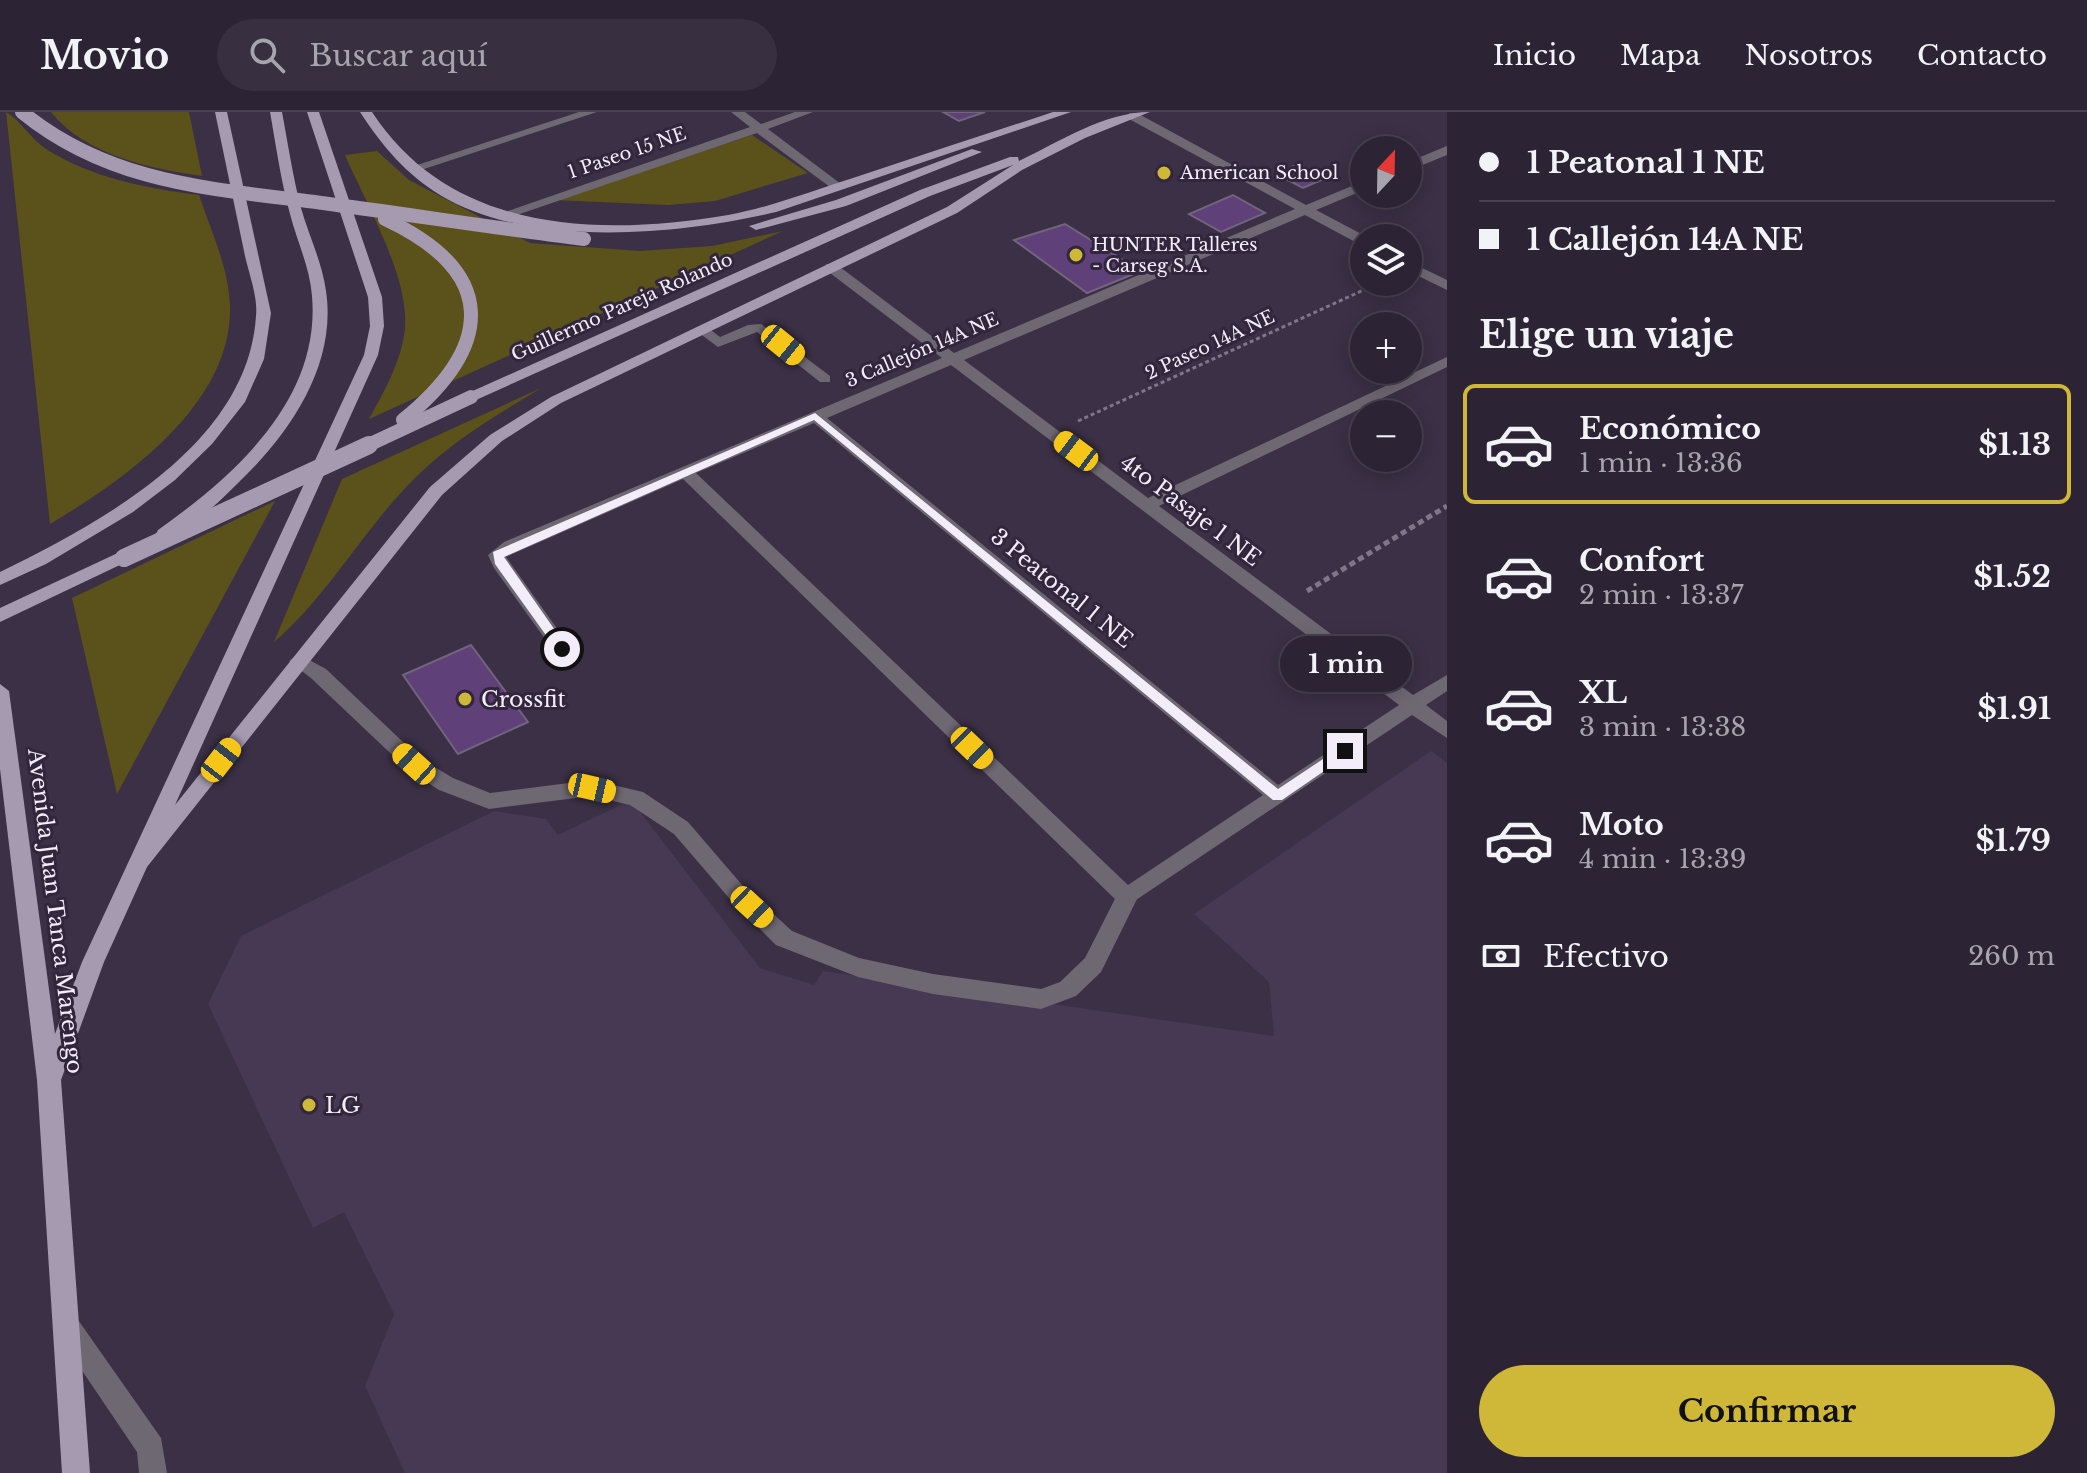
<!DOCTYPE html>
<html lang="es">
<head>
<meta charset="utf-8">
<style>
	body { margin:0; font-family:"Libre Baskerville",serif; background:#383040; color:#f1f3f6; height:100vh; display:flex; flex-direction:column; font-size:30px; white-space:nowrap }
	* { box-sizing:border-box; margin:0 }
	p { font-size:26px; color:#a6a4ac }
	.icon { flex:none; width:44px; height:44px; fill:none; stroke:currentColor; stroke-width:2; stroke-linecap:round; stroke-linejoin:round }
	.map { position:relative; flex:1; overflow:hidden }
	.side { display:flex; flex-direction:column; background:#2c2434; width:640px }
	.side>* { flex:none }
	.top-card { display:grid; align-content:center; height:176px; padding:0 32px; background:#2c2434 }
	.needle { width:52px; rotate:22deg }
	.buttons { position:absolute; left:1350px; top:24px; display:grid; gap:16px }
	.buttons a { display:grid; place-items:center; width:72px; height:72px; border-radius:50%; background:#2c2434; box-shadow:0 4px 20px #0003,0 0 0 2px #48414f; font-size:40px }
	.end { position:absolute; width:36px; height:36px; margin:-18px; border:10px solid #f3ecfa; background:#111; box-shadow:0 0 0 4px #111 }
	.from { border-radius:50% }
	.bubble { position:absolute; height:56px; border-radius:28px; background:#2c2434; box-shadow:0 4px 20px #0003,0 0 0 2px #48414f; font-size:26px; font-weight:700; line-height:56px; text-align:center }
	.car { position:absolute; width:24px; height:48px; margin:-24px -12px; border-radius:10px; box-shadow:0 0 6px 2px #0007; background:linear-gradient(#f5c518 24%,#345 0 40%,#f5c518 0 76%,#345 0 86%,#f5c518 0) }
	.top-card b { display:flex; align-items:center; gap:28px; height:76px; font-size:30px }
	.top-card b+b { border-top:2px solid #48414f }
	.top-card i { width:20px; height:20px; background:#f1f3f6 }
	ul { padding:0; list-style:none }
	li { display:flex; align-items:center; gap:24px; height:120px; margin:0 16px 12px; padding:0 16px; border:4px solid transparent; border-radius:12px }
	li div { flex:1 }
	li b { display:block; font-size:30px }
	li em { font-style:normal; font-weight:700 }
	li.on { border-color:#cfb837 }
	li>.icon { width:72px; height:72px; stroke-width:1.5 }
	h2 { padding:0 32px; font-size:36px; line-height:96px }
	.pay { display:flex; align-items:center; gap:20px; height:88px; padding:0 32px; font-size:30px }
	.pay p { margin-inline-start:auto }
	.action { display:flex; gap:16px; margin-top:auto; padding:16px 32px }
	.action a { flex:1; height:92px; border-radius:48px; background:#cfb837; color:#111; font-size:32px; font-weight:700; line-height:92px; text-align:center }
	header { display:flex; align-items:center; gap:48px; box-sizing:border-box; height:112px; padding:0 40px; background:#2c2434; border-bottom:2px solid #48414f }
	header strong { font-size:38px }
	nav { display:flex; gap:44px; margin-inline-start:auto; font-size:28px }
	.search { width:560px; height:72px; background:#383040; display:flex; align-items:center; gap:20px; box-sizing:border-box; padding:0 28px; border-radius:44px; color:#a6a4ac; font-size:30px }
	main { display:flex; flex:1; min-height:0 }
	.map>svg:first-child { display:block }
	.built { fill:#473853 }
	.green { fill:#5b511b }
	.building { fill:#5f4078; stroke:#71657d; stroke-width:2 }
	.lines { fill:none; stroke-linecap:round; stroke-linejoin:round }
	.path-far1 { stroke:#7f7688; stroke-width:3; stroke-dasharray:4 3; stroke-linecap:butt }
	.path { stroke:#7f7688; stroke-width:5; stroke-dasharray:6 4; stroke-linecap:butt }
	.service { fill:#6e6873; fill-rule:evenodd }
	.minor { fill:#6e6873; fill-rule:evenodd }
	.primary { fill:#a59ab0; fill-rule:evenodd }
	.primary-bridge-far1 { stroke:#a59ab0; stroke-width:14 }
	.primary-bridge { stroke:#a59ab0; stroke-width:18 }
	.route { fill:#f3ecfa }
	.poi-dot { fill:#cfb837; stroke:#31263b; stroke-width:3 }
	.labels { text-anchor:middle; stroke-width:6; stroke-linejoin:round; paint-order:stroke }
	.far-street-label { font-size:18px; fill:#f3ecfa; stroke:#31263b }
	.far-poi-label { font-size:18px; fill:#f3ecfa; stroke:#31263b; text-anchor:start }
	.street-label { font-size:22px; fill:#f3ecfa; stroke:#31263b }
	.poi-label { font-size:22px; fill:#f3ecfa; stroke:#31263b; text-anchor:start }
</style>
</head>
<body>
<header>
<strong>Movio</strong>
<div class="search"><svg class="icon" aria-label="search" viewBox="0 0 24 24"><circle cx="10" cy="10" r="6"/><path d="M15 15l6 6"/></svg>Buscar aquí</div>
<nav><a>Inicio</a><a>Mapa</a><a>Nosotros</a><a>Contacto</a></nav>
</header>
<main>
<div class="map">
<svg width="1447" height="1361" viewBox="0 0 1447 1361">
	<rect width="100%" height="100%" fill="#3b3045"/>
	<polygon class="built" points="1431,639 1447,651 1447,1361 405,1361 365,1274 394,1202 344,1100 313,1116 208,892 241,824 494,699 546,707 558,723 631,688 760,856 814,873 823,859 1274,924 1269,870 1194,802"/>
	<g class="green">
		<path d="M6 0C20 8 31 27 46 37 92 66 145 76 199 83 211 119 229 156 230 195 232 293 124 368 50 412Z"/>
		<path d="M51 0H189L202 64C151 57 85 43 51 0Z"/>
		<polygon points="752,23 808,61 715,89 668,93 553,88"/>
		<path d="M377 39 409 68 530 131 640 139 712 134 783 119 369 307C384 280 402 248 405 216 409 164 366 92 345 43Z"/>
		<path d="M541 276C497 303 454 328 417 364 364 416 330 482 274 530L342 367Z"/>
		<polygon points="275,389 117,682 72,486"/>
	</g>
	<g class="building">
		<polygon points="943,0 985,0 959,9"/>
		<polygon points="1298,52 1326,66 1303,76 1276,62"/>
		<polygon points="1233,83 1265,101 1221,120 1189,102"/>
		<polygon points="1065,112 1141,159 1087,181 1014,128"/>
		<polygon points="471,533 528,610 458,642 403,563"/>
	</g>
	<g class="lines">
		<polyline class="path-far1" points="1078,309 1381,170"/>
		<polyline class="path" points="1307,479 1447,394"/>
		<g class="service">
			<polygon points="761,212 830,264 830,270 820,270 757,220 718,235 695,218 707,215 720,225 748,213"/>
			<polygon points="298,542 326,557 421,647 453,666 490,681 592,668 643,680 688,710 743,774 792,819 859,846 933,862 1041,877 1060,870 1085,846 1119,779 1127,776 1135,779 1138,785 1101,860 1076,884 1041,897 933,882 858,865 776,833 729,786 674,722 630,693 592,684 489,697 439,678 407,657 312,567 289,549"/>
			<polygon points="67,1201 76,1205 161,1326 167,1361 139,1361 137,1340 58,1223 54,1214 58,1205"/>
		</g>
		<g class="minor">
			<polygon points="579,0 597,0 415,60 405,57"/>
			<polygon points="731,0 745,0 761,12 795,0 813,0 768,17 845,75 834,78 757,21 511,105 499,102 750,15"/>
			<path d="M1129 1H1137L1306 93 1364 69V78L1316 98 1369 126H1364V133L1359 132 1305 103 964 248 1148 386 1447 245V255L1159 394 1413 583 1447 563V579L1426 593 1447 609V626L1412 603 1127 794 1119 791 683 367 506 445 568 532 571 537 568 542H556L494 456 488 443 504 430 942 246 826 158V152H836L954 241 1295 97 1129 7ZM951 253 1399 593 1278 673 827 306ZM814 311 1263 683 1128 773 696 361Z"/>
			<polygon points="1447,34 1447,43 1408,59 1408,50"/>
			<polygon points="1408,149 1447,168 1447,178 1408,159"/>
		</g>
		<g class="primary">
			<path d="M215 0H227L271 201 264 247 245 290 212 332 175 368 133 400 46 452 0 473V460C102 410 248 332 256 204 258 185 249 162 245 144 235 96 225 48 215 0Z"/>
			<path d="M270 0H282C288 32 293 65 301 96 309 124 322 150 326 179 337 252 291 320 241 368 223 386 188 421 164 428L156 422 158 418C234 364 321 288 312 184 310 156 297 129 290 102 281 69 276 34 270 0Z"/>
			<path d="M307 0H319L382 185 384 214 378 243 175 693 430 375 490 323 551 285 947 95 1013 53 930 84 476 288H466V282L920 78 1010 45H1018L1019 49C1059 30 1104 0 1150 0L1085 26 1022 58 957 101 561 291 502 329 442 383 147 755 104 850 61 968 90 1361H62L37 968 0 657V572L9 579 55 922 82 850 364 243 370 214 368 185Z"/>
			<path d="M360 0H372C451 121 598 125 728 103 772 95 814 78 856 65 922 43 987 22 1053 0H1071L776 100C679 123 529 137 440 83 406 62 382 34 360 0Z"/>
			<polygon points="972,37 982,40 846,94 756,118 749,114 836,88"/>
			<polygon points="137,432 143,434 146,438 143,442 0,510 0,496"/>
		</g>
		<g class="primary-bridge-far1">
			<path d="M22 0C115 76 224 77 337 93 419 104 502 117 584 127"/>
			<path d="M385 107C498 160 495 233 403 308"/>
			<polyline points="364,335 471,285"/>
		</g>
		<polyline class="primary-bridge" points="124,446 369,333"/>
	</g>
	<polygon class="route" points="815,301 1278,677 1341,635 1349,635 1349,642 1282,688 1273,688 814,308 504,445 566,534 566,540 558,540 495,452 493,440"/>
	<g class="poi-dot">
		<circle cx="1164" cy="61" r="8"/>
		<circle cx="1076" cy="143" r="8"/>
		<circle cx="465" cy="587" r="8"/>
		<circle cx="309" cy="993" r="8"/>
	</g>
	<g class="labels">
		<g class="far-street-label">
			<text transform="translate(627 41) rotate(-19)" y="6">1 Paseo 15 NE</text>
			<text transform="translate(622 195) rotate(-24)" y="6">Guillermo Pareja Rolando</text>
			<text transform="translate(1210 233) rotate(-25)" y="6">2 Paseo 14A NE</text>
			<text transform="translate(922 238) rotate(-23)" y="6">3 Callejón 14A NE</text>
		</g>
		<g class="far-poi-label">
			<text x="1180" y="67">American School</text>
			<text x="1092" y="139">HUNTER Talleres<tspan x="1092" dy="21">- Carseg S.A.</tspan></text>
		</g>
		<g class="street-label">
			<text transform="translate(1191 398) rotate(37)" y="8">4to Pasaje 1 NE</text>
			<text transform="translate(1062 476) rotate(39)" y="8">3 Peatonal 1 NE</text>
			<text transform="translate(56 799) rotate(83)" y="8">Avenida Juan Tanca Marengo</text>
		</g>
		<g class="poi-label">
			<text x="481" y="595">Crossfit</text>
			<text x="325" y="1001">LG</text>
		</g>
	</g>
</svg>
<div class="buttons">
<a><svg class="needle" viewBox="-14 -14 28 28"><path d="M0-13l5 13h-10z" fill="#e53935"/><path d="M0 13l5-13h-10z" fill="#a6a4ac"/></svg></a>
<a><svg class="icon" aria-label="layers" viewBox="0 0 24 24"><path d="M12 4l9 5-9 5-9-5zM3 14l9 5 9-5"/></svg></a>
<a>+</a>
<a>−</a>
</div>
<i class="end from" style="left:562px;top:537px"></i>
<i class="end" style="left:1345px;top:639px"></i>
<div class="bubble" style="left:1280px;top:524px;width:132px">1 min</div>
<i class="car" style="left:783px;top:233px;rotate:129deg"></i>
<i class="car" style="left:1076px;top:339px;rotate:307deg"></i>
<i class="car" style="left:972px;top:636px;rotate:134deg"></i>
<i class="car" style="left:221px;top:648px;rotate:38deg"></i>
<i class="car" style="left:414px;top:652px;rotate:312deg"></i>
<i class="car" style="left:592px;top:676px;rotate:103deg"></i>
<i class="car" style="left:752px;top:795px;rotate:133deg"></i>
</div>
<section class="side">
<div class="top-card">
<b><i class="from"></i>1 Peatonal 1 NE</b>
<b><i></i>1 Callejón 14A NE</b>
</div>
<h2>Elige un viaje</h2>
<ul>
<li class="on"><svg class="icon" aria-label="car" viewBox="0 0 24 24"><path d="M5 17H2v-5l4-1 3-4h7l3 4 3 1v5h-3M9 17h6M6 11h13"/><circle cx="7" cy="17" r="2"/><circle cx="17" cy="17" r="2"/></svg><div><b>Económico</b><p>1 min · 13:36</p></div><em>$1.13</em></li>
<li><svg class="icon" aria-label="car" viewBox="0 0 24 24"><path d="M5 17H2v-5l4-1 3-4h7l3 4 3 1v5h-3M9 17h6M6 11h13"/><circle cx="7" cy="17" r="2"/><circle cx="17" cy="17" r="2"/></svg><div><b>Confort</b><p>2 min · 13:37</p></div><em>$1.52</em></li>
<li><svg class="icon" aria-label="car" viewBox="0 0 24 24"><path d="M5 17H2v-5l4-1 3-4h7l3 4 3 1v5h-3M9 17h6M6 11h13"/><circle cx="7" cy="17" r="2"/><circle cx="17" cy="17" r="2"/></svg><div><b>XL</b><p>3 min · 13:38</p></div><em>$1.91</em></li>
<li><svg class="icon" aria-label="car" viewBox="0 0 24 24"><path d="M5 17H2v-5l4-1 3-4h7l3 4 3 1v5h-3M9 17h6M6 11h13"/><circle cx="7" cy="17" r="2"/><circle cx="17" cy="17" r="2"/></svg><div><b>Moto</b><p>4 min · 13:39</p></div><em>$1.79</em></li>
</ul>
<div class="pay"><svg class="icon" aria-label="cash" viewBox="0 0 24 24"><path d="M3 7h18v10H3z"/><circle cx="12" cy="12" r="2"/></svg>Efectivo<p>260 m</p></div>
<div class="action"><a>Confirmar</a></div>
</section>
</main>
</body>
</html>
